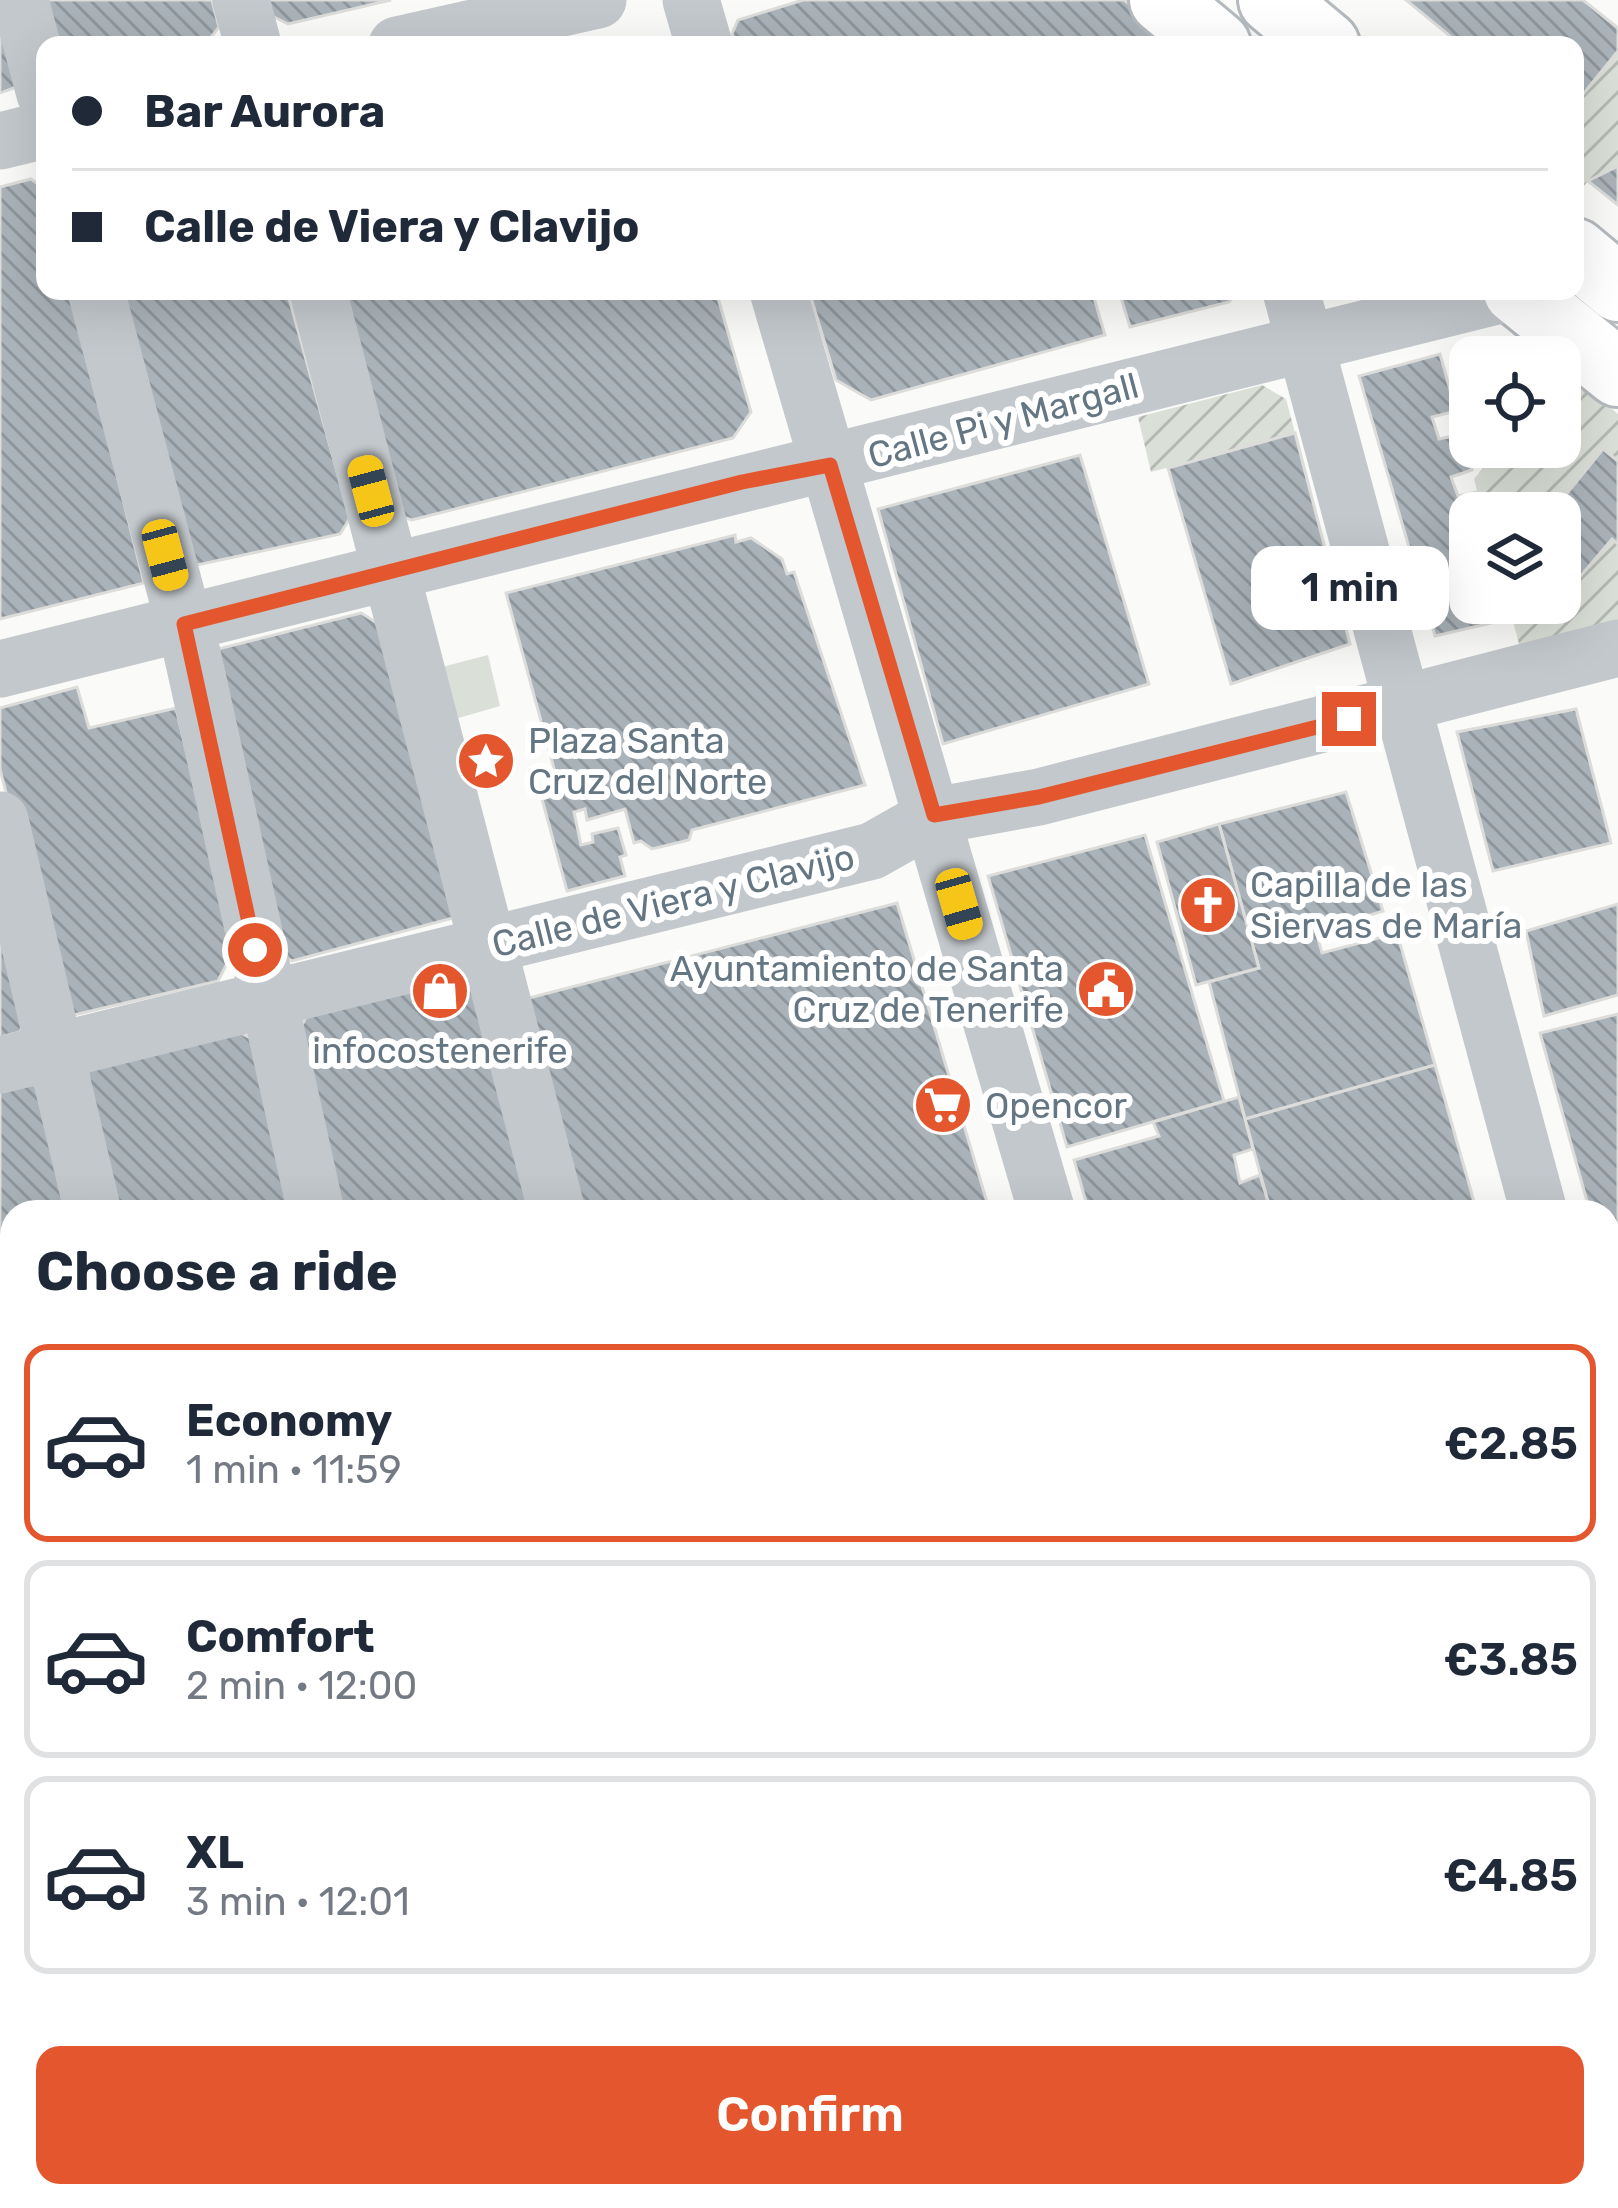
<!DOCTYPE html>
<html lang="en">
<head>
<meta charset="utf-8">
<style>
	body { margin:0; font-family:Rubik,sans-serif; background:#f2f2f3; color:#1f2937; height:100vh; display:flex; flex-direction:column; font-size:45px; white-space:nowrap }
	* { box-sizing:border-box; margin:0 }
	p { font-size:39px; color:#747a83 }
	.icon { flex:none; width:66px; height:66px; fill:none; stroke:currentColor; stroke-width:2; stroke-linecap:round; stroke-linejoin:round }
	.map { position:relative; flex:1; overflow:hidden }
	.side { position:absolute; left:0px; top:1200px; width:1620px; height:1008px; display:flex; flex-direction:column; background:#fff; border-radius:36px 36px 0 0; box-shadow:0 12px 48px #0002 }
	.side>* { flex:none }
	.top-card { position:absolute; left:36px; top:36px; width:1548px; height:264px; border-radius:24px; box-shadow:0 12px 48px #0002; display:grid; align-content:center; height:264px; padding:0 36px; background:#fff }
	.controls { position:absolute; left:1449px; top:336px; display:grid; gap:24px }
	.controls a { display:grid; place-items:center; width:132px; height:132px; border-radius:24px; background:#fff; box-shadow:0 12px 48px #0002; font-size:60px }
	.end { position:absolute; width:54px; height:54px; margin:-27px; border:15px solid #e4572e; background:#fff; box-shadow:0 0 0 6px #fff }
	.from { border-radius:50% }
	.bubble { position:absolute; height:84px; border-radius:24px; background:#fff; box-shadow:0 12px 48px #0002; font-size:39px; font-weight:600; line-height:84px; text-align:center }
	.car { position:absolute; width:36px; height:72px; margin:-36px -18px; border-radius:15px; box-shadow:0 0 9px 3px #0007; background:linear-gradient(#f5c518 24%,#345 0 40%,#f5c518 0 76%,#345 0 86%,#f5c518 0) }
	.top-card b { display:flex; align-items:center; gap:42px; height:114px; font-size:45px }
	.top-card b+b { border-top:3px solid #e0e1e3 }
	.top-card i { width:30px; height:30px; background:#1f2937 }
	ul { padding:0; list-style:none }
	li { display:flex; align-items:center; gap:36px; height:198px; margin:0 24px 18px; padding:0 12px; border:6px solid #e0e1e3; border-radius:24px }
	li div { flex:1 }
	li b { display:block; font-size:45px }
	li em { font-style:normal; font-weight:600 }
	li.selected { border-color:#e4572e }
	li>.icon { width:108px; height:108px; stroke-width:1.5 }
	h2 { padding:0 36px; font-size:54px; line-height:144px }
	.action { display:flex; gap:24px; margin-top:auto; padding:24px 36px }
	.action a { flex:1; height:138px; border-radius:24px; background:#e4572e; color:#fff; font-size:48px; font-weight:600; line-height:138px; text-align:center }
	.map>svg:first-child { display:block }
	.green { fill:#dadfd7 }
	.garden { fill:url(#garden-furrows) }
	.building { fill:url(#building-back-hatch); stroke:#dcdcda; stroke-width:3 }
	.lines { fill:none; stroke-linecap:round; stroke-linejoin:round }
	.major-casing { stroke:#b5babe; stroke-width:72 }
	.minor { stroke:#c3c8cc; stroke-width:57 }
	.major { stroke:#fff; stroke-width:66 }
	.route { stroke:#e4572e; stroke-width:15 }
	.labels { text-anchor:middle; stroke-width:12; stroke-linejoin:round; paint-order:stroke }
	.street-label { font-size:36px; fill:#657683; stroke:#fff }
	.poi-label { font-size:36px; fill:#657683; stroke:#fff; text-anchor:start }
</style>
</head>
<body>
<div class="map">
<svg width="1618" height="2208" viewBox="0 0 1618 2208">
	<defs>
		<pattern id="garden-furrows" width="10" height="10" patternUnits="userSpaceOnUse" patternTransform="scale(3)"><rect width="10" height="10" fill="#dadfd7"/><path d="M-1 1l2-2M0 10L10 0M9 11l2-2" fill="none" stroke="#b4b9b4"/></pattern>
		<pattern id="building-back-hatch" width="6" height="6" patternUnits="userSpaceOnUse" patternTransform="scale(3)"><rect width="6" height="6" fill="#aab3b9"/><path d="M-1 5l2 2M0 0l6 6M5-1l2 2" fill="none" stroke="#8e969c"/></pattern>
	</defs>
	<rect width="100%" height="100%" fill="#fafaf8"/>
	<g class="green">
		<polygon points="488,655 500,706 455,719 442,667"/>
		<polygon points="1618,1496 1618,2208 1370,2208 1367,2196 1608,2196 1608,1497"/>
	</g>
	<g class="garden">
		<polygon points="1618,51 1618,166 1588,181 1575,196 1575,103"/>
		<polygon points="1566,371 1618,414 1618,625 1521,651 1508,603 1560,603 1560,513 1483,513 1474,479 1501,447 1560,447 1560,378"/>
		<polygon points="1262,385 1286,399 1295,433 1151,472 1138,417"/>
	</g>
	<g class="building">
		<polygon points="44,0 212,0 219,27 205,45 55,45"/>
		<polygon points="266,0 391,0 288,24 270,15"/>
		<polygon points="803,0 1124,0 1180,45 735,45 732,34 738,20"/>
		<polygon points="1406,0 1583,0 1618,28 1618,51 1575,104 1575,45 1461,45"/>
		<polygon points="0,17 22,85 0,93"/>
		<polygon points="1618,166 1618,205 1588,181"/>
		<polygon points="31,179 45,189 45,291 71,291 144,583 0,619 0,187"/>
		<polygon points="118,291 287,291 350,518 340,534 188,567"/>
		<polygon points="332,291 716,291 751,412 733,438 412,520 399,516"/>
		<polygon points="809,291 1092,291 1105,335 871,400 836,380"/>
		<polygon points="1119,291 1239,291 1229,302 1130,327"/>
		<polygon points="1520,332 1550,357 1513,357 1505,350"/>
		<polygon points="1440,354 1456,411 1432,417 1439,439 1462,434 1472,470 1451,477 1458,496 1478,492 1483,513 1470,513 1470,603 1490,603 1496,622 1435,636 1359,376"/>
		<polygon points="1295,433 1350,644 1231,684 1168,468"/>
		<polygon points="1603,449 1618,461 1618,544 1612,539 1578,579 1560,564 1560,513 1551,513"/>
		<polygon points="1080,455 1149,684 943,744 878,509"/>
		<polygon points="735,535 736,542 751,538 782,559 787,574 794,572 865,785 692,830 689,840 652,849 641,841 634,843 625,809 587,820 585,809 574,812 581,845 593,842 592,834 618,828 626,855 620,857 625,876 567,891 542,799 561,794 506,593"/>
		<polygon points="361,613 379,624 453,918 292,961 276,951 214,650"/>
		<polygon points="77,687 89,728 176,708 234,950 218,981 74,1015 61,1006 0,769 0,708"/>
		<polygon points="1576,709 1611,843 1493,871 1457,732"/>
		<polygon points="1346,792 1383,911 1316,932 1322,953 1397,933 1435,1065 1245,1119 1209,982 1259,968 1219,824"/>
		<polygon points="1219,824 1259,968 1196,985 1157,842"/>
		<polygon points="1145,835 1224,1101 1067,1147 988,876"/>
		<polygon points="897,903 990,1212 577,1212 521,1000"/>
		<polygon points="1618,904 1618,995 1544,1016 1526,931"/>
		<polygon points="0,907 26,1016 20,1032 0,1037"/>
		<polygon points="461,975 475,982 536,1212 343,1212 298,1033 306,1017"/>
		<polygon points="1618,1014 1618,1314 1608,1278 1608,1212 1590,1212 1540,1033"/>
		<polygon points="237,1031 254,1040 299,1212 110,1212 87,1068"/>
		<polygon points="1435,1065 1477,1212 1271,1212 1245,1119"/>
		<polygon points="28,1082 45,1091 75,1212 12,1212 12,1583 0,1526 0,1090"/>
		<polygon points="1239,1097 1253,1149 1234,1155 1240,1183 1260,1175 1271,1212 1089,1212 1074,1160 1159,1136 1153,1122"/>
		<polygon points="420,2196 786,2196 780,2208"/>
		<polygon points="855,2196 1015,2196 1016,2208 858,2208"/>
		<polygon points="1015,2196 1272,2196 1274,2201 1269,2208 1016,2208"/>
		<polygon points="1492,2196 1547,2196 1553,2205 1501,2208"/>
	</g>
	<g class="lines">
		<g class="major-casing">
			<g id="major">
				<polyline points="1163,0 1217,45"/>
				<polyline points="1272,0 1326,45"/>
				<polyline points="1575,252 1618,288"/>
				<polyline points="1517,291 1618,373"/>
			</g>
		</g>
		<g class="minor">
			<polyline points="20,0 45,94"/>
			<polyline points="241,0 253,45"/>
			<polyline points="691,0 704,45"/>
			<polyline points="397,45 598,0"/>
			<polyline points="0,141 45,130"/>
			<polyline points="96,291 192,653 316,1212"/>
			<polyline points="318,291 557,1212"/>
			<polyline points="778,291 1047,1212"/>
			<polyline points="1291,291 1539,1212"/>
			<polyline points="0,669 1516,291"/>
			<polyline points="0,820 93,1212"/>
			<polyline points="0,1065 872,851 934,816 1039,797 1618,648"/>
			<polyline points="1608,1476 1618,1475"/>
			<polyline points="815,2196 818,2208"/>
			<polyline points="1339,2196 1343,2208"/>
			<polyline points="272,2208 272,2196"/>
		</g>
		<use href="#major" class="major"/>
	</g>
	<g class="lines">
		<polyline class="route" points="255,950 184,624 742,482 830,465 934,815 1039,797 1349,719"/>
	</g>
	<defs>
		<g id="sight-disc" transform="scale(3)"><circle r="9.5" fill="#e4572e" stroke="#fff"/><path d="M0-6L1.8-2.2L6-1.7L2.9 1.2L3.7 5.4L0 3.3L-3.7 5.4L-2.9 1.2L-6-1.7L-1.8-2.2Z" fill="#fff"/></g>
		<g id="church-disc" transform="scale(3)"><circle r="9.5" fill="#e4572e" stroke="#fff"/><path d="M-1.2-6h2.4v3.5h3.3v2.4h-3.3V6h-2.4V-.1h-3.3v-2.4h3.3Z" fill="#fff"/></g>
		<g id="civic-disc" transform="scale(3)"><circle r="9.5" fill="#e4572e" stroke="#fff"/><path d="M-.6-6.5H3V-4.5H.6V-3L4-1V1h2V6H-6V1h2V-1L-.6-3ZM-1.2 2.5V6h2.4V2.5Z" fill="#fff"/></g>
		<g id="shop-disc" transform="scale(3)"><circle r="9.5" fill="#e4572e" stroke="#fff"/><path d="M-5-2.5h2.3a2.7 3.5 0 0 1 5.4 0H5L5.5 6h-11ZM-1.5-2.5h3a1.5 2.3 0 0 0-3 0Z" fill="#fff"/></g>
		<g id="supermarket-disc" transform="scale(3)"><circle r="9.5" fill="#e4572e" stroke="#fff"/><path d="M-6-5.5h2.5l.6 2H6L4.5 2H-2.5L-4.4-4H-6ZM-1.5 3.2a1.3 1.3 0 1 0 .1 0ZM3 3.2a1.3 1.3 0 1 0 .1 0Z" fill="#fff"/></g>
	</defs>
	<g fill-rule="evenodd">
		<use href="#sight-disc" x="486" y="761"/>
		<use href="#church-disc" x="1208" y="905"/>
		<use href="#civic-disc" x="1106" y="989"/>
		<use href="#shop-disc" x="440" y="991"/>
		<use href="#supermarket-disc" x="943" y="1105"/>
	</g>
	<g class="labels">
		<g class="street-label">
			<text transform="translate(1003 420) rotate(-15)" y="13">Calle Pi y Margall</text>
			<text transform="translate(673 900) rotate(-14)" y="13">Calle de Viera y Clavijo</text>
		</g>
		<g class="poi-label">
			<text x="528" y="753">Plaza Santa<tspan x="528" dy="41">Cruz del Norte</tspan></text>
			<text x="1250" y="897">Capilla de las<tspan x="1250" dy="41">Siervas de María</tspan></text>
			<text x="1064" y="981" text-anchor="end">Ayuntamiento de Santa<tspan x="1064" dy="41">Cruz de Tenerife</tspan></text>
			<text x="440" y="1063" text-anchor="middle">infocostenerife</text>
			<text x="985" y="1118">Opencor</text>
		</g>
	</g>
</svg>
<div class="controls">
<a><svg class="icon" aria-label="locate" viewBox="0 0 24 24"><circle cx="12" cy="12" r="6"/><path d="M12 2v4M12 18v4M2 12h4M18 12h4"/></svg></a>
<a><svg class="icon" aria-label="layers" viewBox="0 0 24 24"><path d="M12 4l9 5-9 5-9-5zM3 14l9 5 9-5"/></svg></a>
</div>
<i class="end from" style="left:255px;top:950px"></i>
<i class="end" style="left:1349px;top:719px"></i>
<div class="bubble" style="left:1251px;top:546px;width:198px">1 min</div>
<i class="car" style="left:371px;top:491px;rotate:345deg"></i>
<i class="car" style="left:165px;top:555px;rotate:165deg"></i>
<i class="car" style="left:959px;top:904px;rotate:164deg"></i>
<div class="top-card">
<b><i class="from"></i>Bar Aurora</b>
<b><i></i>Calle de Viera y Clavijo</b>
</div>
<section class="side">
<h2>Choose a ride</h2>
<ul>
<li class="selected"><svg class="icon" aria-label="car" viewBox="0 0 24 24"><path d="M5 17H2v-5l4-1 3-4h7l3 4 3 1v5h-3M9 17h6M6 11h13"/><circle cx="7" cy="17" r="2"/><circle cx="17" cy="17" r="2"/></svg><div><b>Economy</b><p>1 min · 11:59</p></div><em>€2.85</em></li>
<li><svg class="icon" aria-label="car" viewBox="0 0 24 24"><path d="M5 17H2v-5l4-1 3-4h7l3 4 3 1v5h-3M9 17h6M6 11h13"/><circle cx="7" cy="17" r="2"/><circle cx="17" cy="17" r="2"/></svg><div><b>Comfort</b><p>2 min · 12:00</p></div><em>€3.85</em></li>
<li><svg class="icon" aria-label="car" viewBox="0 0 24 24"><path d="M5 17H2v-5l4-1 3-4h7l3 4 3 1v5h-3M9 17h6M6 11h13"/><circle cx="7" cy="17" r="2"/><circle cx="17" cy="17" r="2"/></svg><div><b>XL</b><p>3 min · 12:01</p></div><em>€4.85</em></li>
</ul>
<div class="action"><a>Confirm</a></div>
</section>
</div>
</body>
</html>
